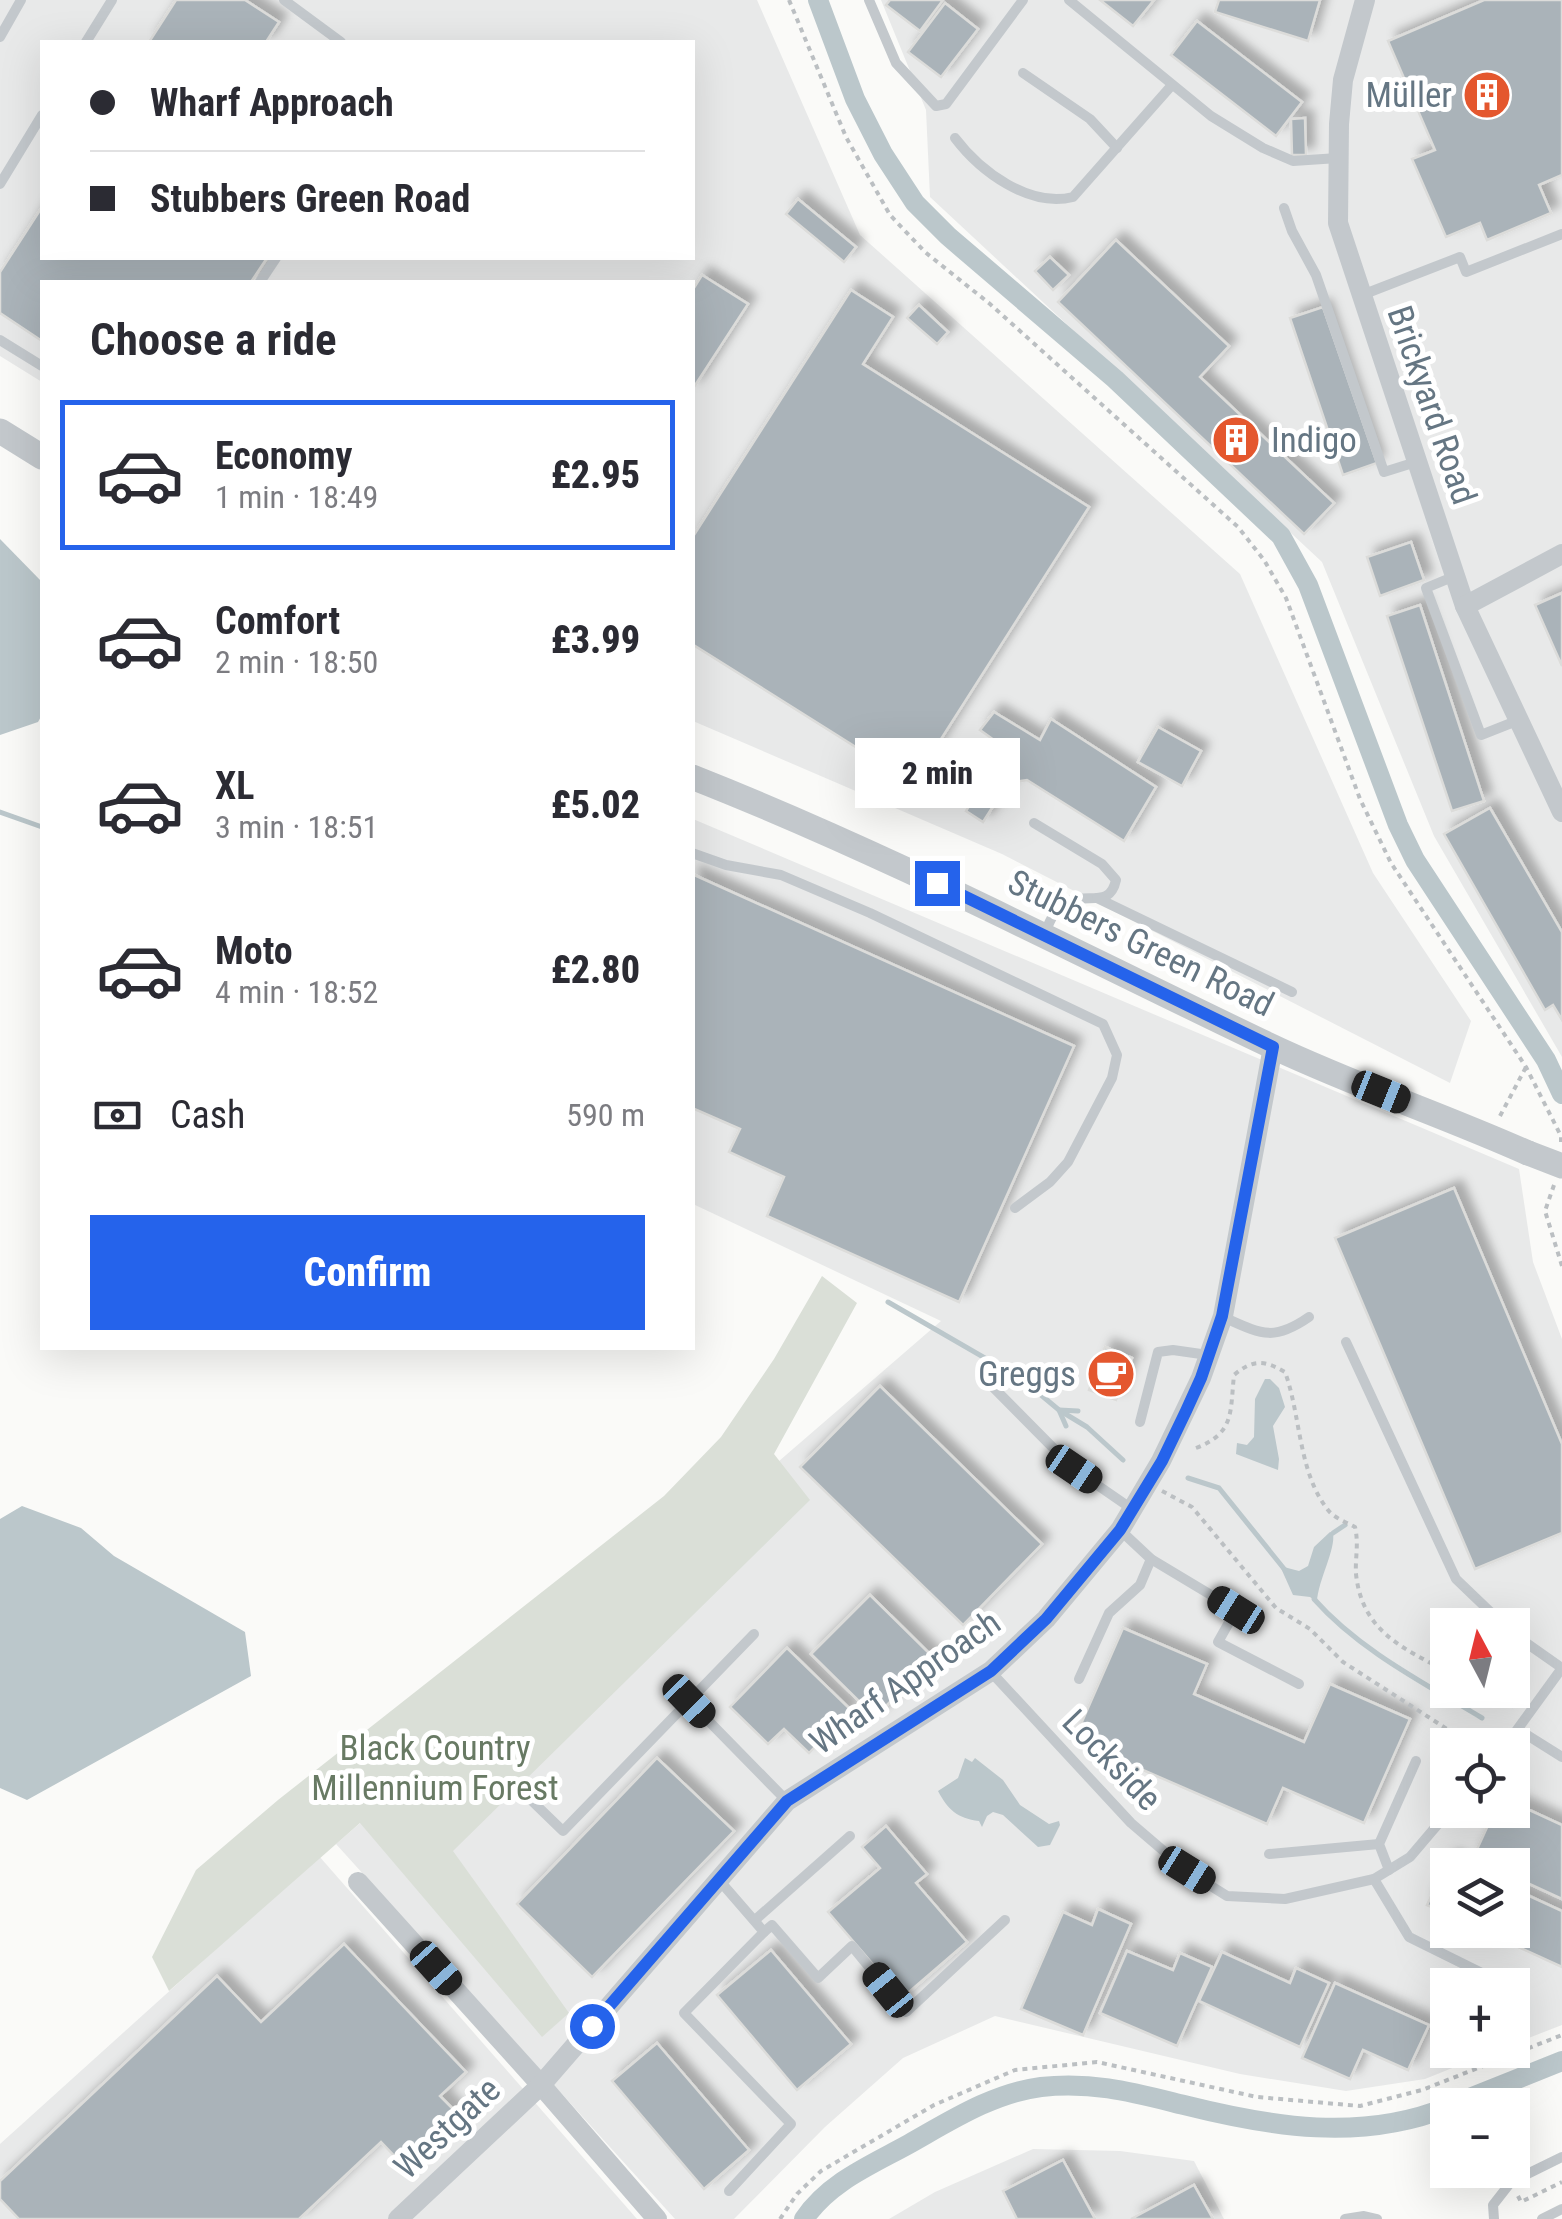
<!DOCTYPE html>
<html lang="en">
<head>
<meta charset="utf-8">
<style>
	body { margin:0; font-family:"Roboto Condensed",sans-serif; background:#f2f2f3; color:#2b2b33; height:100vh; display:flex; flex-direction:column; font-size:38px; white-space:nowrap }
	* { box-sizing:border-box; margin:0 }
	p { font-size:32px; color:#7c7c81 }
	.icon { flex:none; width:55px; height:55px; fill:none; stroke:currentColor; stroke-width:2; stroke-linecap:round; stroke-linejoin:round }
	.map { position:relative; flex:1; overflow:hidden }
	.drawer { position:absolute; left:40px; top:280px; width:655px; height:1070px; display:flex; flex-direction:column; background:#fff; border-radius:0px; box-shadow:0 10px 40px #0002 }
	.drawer>* { flex:none }
	.banner { position:absolute; left:40px; top:40px; width:655px; height:220px; border-radius:0px; box-shadow:0 10px 40px #0002; display:grid; align-content:center; height:220px; padding:0 50px; background:#fff }
	.needle { width:65px; rotate:353deg }
	.fabs { position:absolute; left:1430px; top:1608px; display:grid; gap:20px }
	.fabs a { display:grid; place-items:center; width:100px; height:100px; border-radius:0px; background:#fff; box-shadow:0 10px 40px #0002; font-size:50px }
	.end { position:absolute; width:45px; height:45px; margin:-22px; border:12px solid #2563eb; background:#fff; box-shadow:0 0 0 5px #fff }
	.from { border-radius:50% }
	.bubble { position:absolute; height:70px; border-radius:0px; background:#fff; box-shadow:0 10px 40px #0002; font-size:32px; font-weight:800; line-height:70px; text-align:center }
	.car { position:absolute; width:30px; height:60px; margin:-30px -15px; border-radius:12px; box-shadow:0 0 8px 2px #0007; background:linear-gradient(#222 24%,#8ab4d8 0 40%,#222 0 76%,#8ab4d8 0 86%,#222 0) }
	.banner b { display:flex; align-items:center; gap:35px; height:95px; font-size:38px }
	.banner b+b { border-top:2px solid #e1e1e2 }
	.banner i { width:25px; height:25px; background:#2b2b33 }
	ul { padding:0; list-style:none }
	li { display:flex; align-items:center; gap:30px; height:150px; margin:0 20px 15px; padding:0 30px; border:5px solid transparent; border-radius:0px }
	li div { flex:1 }
	li b { display:block; font-size:38px }
	li em { font-style:normal; font-weight:800 }
	li.selected { border-color:#2563eb }
	li>.icon { width:90px; height:90px; stroke-width:1.5 }
	h2 { padding:0 50px; font-size:45px; line-height:120px }
	.pay { display:flex; align-items:center; gap:25px; height:110px; padding:0 50px; font-size:38px }
	.pay p { margin-inline-start:auto }
	.button { display:flex; gap:20px; margin-top:auto; padding:20px 50px }
	.button a { flex:1; height:115px; border-radius:0px; background:#2563eb; color:#fff; font-size:40px; font-weight:800; line-height:115px; text-align:center }
	.map>svg:first-child { display:block }
	.built { fill:#e8e9e9; fill-rule:evenodd }
	.green { fill:#dadfd7 }
	.water { fill:#bbc7cb }
	.lines { fill:none; stroke-linecap:round; stroke-linejoin:round }
	.stream { stroke:#bbc7cb; stroke-width:5 }
	.canal { stroke:#bbc7cb; stroke-width:20 }
	.building { fill:#aab3b9; stroke:#dcdcda; stroke-width:2.5; filter:url(#shadow) }
	.path { stroke:#bbbfc2; stroke-width:4; stroke-dasharray:5 5; stroke-linecap:butt }
	.service { stroke:#c3c8cc; stroke-width:10 }
	.minor { stroke:#c3c8cc; stroke-width:20 }
	.tertiary { stroke:#c3c8cc; stroke-width:25 }
	.tertiary-bridge { stroke:#c3c8cc; stroke-width:25 }
	.route { stroke:#2563eb; stroke-width:12 }
	.labels { text-anchor:middle; stroke-width:10; stroke-linejoin:round; paint-order:stroke }
	.poi-label { font-size:35px; fill:#657683; stroke:#fff; text-anchor:end }
	.street-label { font-size:35px; fill:#657683; stroke:#fff }
	.park-label { font-size:35px; fill:#687a64; stroke:#fff }
</style>
</head>
<body>
<div class="map">
<svg width="1562" height="2219" viewBox="0 0 1562 2219">
	<defs>
		<filter id="shadow"><feDropShadow dx="8" dy="-8" stdDeviation="5" flood-color="#0004"/></filter>
	</defs>
	<rect width="100%" height="100%" fill="#fafaf8"/>
	<g class="built">
		<path d="M0 0H757L860 235 1240 574 1373 873 1471 1021 1450 1083 1002 854 693 721 692 282H42V382L0 356ZM42 42H692V258H42Z"/>
		<polygon points="881,0 1562,0 1562,1057 1434,836 1322,562 930,197 926,110"/>
		<path d="M693 819 1519 1169 1533 1262 1562 1339V2025L1513 2044 1512 1985H1448V2050H1497L1425 2079 1346 2091 1240 2074 995 2016 903 2058 825 2127 734 2219H675L336 1844 941 1321 693 1204ZM1448 1625H1512V1690H1448ZM1448 1745H1512V1810H1448ZM1448 1865H1512V1930H1448Z"/>
		<polygon points="319,1856 637,2219 0,2219 0,2144"/>
		<polygon points="1033,2149 1120,2151 1194,2161 1224,2219 889,2219 935,2192"/>
	</g>
	<polygon class="green" points="822,1276 857,1303 774,1454 810,1500 453,1851 569,2013 542,2037 360,1823 169,1991 152,1957 196,1870 278,1800 664,1496 721,1437 774,1359"/>
	<g class="water">
		<polygon points="0,539 42,582 42,715 38,722 0,735"/>
		<polygon points="1265,1379 1270,1379 1279,1388 1285,1407 1273,1426 1279,1459 1278,1470 1236,1454 1237,1443 1247,1445 1254,1437 1255,1399"/>
		<polygon points="22,1506 81,1528 114,1556 245,1632 251,1676 27,1800 0,1788 0,1519"/>
		<path d="M1330 1532 1333 1533C1336 1550 1318 1580 1317 1602L1310 1597 1293 1595 1280 1566 1299 1571 1308 1566 1314 1547Z"/>
		<path d="M965 1758 972 1762 975 1758 1003 1780 1020 1805 1049 1824 1059 1821 1060 1825 1050 1845 1038 1847 1003 1815 993 1812 987 1816 982 1827 979 1821C957 1818 948 1810 938 1791L958 1778Z"/>
	</g>
	<g class="lines">
		<g class="stream">
			<polyline points="0,812 42,827"/>
			<polyline points="888,1302 1023,1380 1059,1410 1087,1427 1123,1460"/>
			<polyline points="1066,1426 1059,1410 1078,1411"/>
			<polyline points="1188,1478 1219,1488 1285,1570"/>
			<polyline points="1333,1533 1345,1525"/>
			<path d="M1314 1599C1359 1650 1424 1683 1482 1718"/>
		</g>
		<g class="canal">
			<polyline points="818,0 855,99 883,154 915,203 948,236 1115,379 1281,536 1308,585 1398,825 1415,860 1546,1060 1562,1094"/>
			<polyline points="1452,2105 1562,2061"/>
			<path d="M804 2219C829 2182 871 2165 909 2144 950 2121 993 2093 1041 2087 1093 2081 1135 2093 1184 2105 1272 2127 1361 2142 1448 2107"/>
		</g>
	</g>
	<g class="building">
		<polygon points="176,0 245,0 279,22 266,42 149,42"/>
		<polygon points="890,0 943,0 920,31 886,5"/>
		<polygon points="1100,0 1154,0 1133,26"/>
		<polygon points="1219,0 1320,0 1308,41 1215,12"/>
		<polygon points="1484,0 1562,0 1562,175 1539,185 1551,213 1487,240 1480,223 1446,237 1412,159 1435,150 1388,41"/>
		<polygon points="945,3 978,29 941,77 908,52"/>
		<polygon points="1197,21 1302,102 1276,136 1171,55"/>
		<polygon points="1305,118 1306,155 1292,155 1291,119"/>
		<polygon points="798,199 856,247 844,262 786,214"/>
		<polygon points="42,207 42,258 267,258 251,282 42,282 42,341 0,313 0,272"/>
		<polygon points="1116,240 1229,346 1200,377 1334,503 1304,534 1058,302"/>
		<polygon points="1050,257 1069,275 1053,290 1035,271"/>
		<polygon points="702,275 748,304 692,390 692,291"/>
		<polygon points="851,290 893,317 863,364 1089,507 913,783 692,644 692,538"/>
		<polygon points="919,305 948,332 937,344 907,318"/>
		<polygon points="1323,307 1377,463 1343,475 1290,318"/>
		<polygon points="1411,542 1424,580 1380,596 1367,557"/>
		<polygon points="1562,593 1562,666 1535,605"/>
		<polygon points="1420,605 1484,801 1452,811 1387,616"/>
		<polygon points="994,712 1040,740 1051,719 1156,787 1124,841 1027,780 1008,783 983,822 966,811 982,785 962,770 972,756 991,765 1005,748 980,730"/>
		<polygon points="1158,727 1201,751 1182,786 1138,762"/>
		<polygon points="1490,808 1562,932 1562,1020 1553,1005 1545,1010 1444,834"/>
		<polygon points="692,874 1074,1046 959,1302 767,1216 784,1177 729,1152 740,1129 692,1108"/>
		<polygon points="1454,1188 1562,1444 1562,1533 1475,1569 1335,1238"/>
		<polygon points="1105,1347 1132,1358 1116,1400 1089,1390"/>
		<polygon points="880,1386 1042,1544 963,1625 800,1467"/>
		<polygon points="870,1595 934,1658 875,1717 811,1654"/>
		<polygon points="1123,1628 1207,1664 1194,1694 1304,1742 1330,1684 1410,1719 1364,1823 1283,1788 1267,1824 1074,1740"/>
		<polygon points="787,1648 851,1710 809,1753 784,1729 768,1744 730,1707"/>
		<polygon points="657,1758 734,1831 592,1977 517,1904"/>
		<polygon points="1512,1802 1562,1825 1562,1899 1512,1876 1512,1865 1488,1865 1473,1858 1495,1810 1512,1810"/>
		<polygon points="886,1826 927,1874 916,1883 967,1942 902,1998 828,1912 880,1868 862,1847"/>
		<polygon points="1449,1858 1463,1865 1448,1865 1448,1914 1427,1905"/>
		<polygon points="1512,1888 1562,1911 1562,1967 1481,1930 1512,1930"/>
		<polygon points="1098,1909 1131,1924 1083,2035 1021,2009 1063,1912 1092,1925"/>
		<polygon points="344,1944 466,2072 440,2096 458,2114 403,2165 381,2142 299,2219 19,2219 0,2199 0,2181 217,1976 261,2022"/>
		<polygon points="771,1950 851,2044 797,2090 717,1995"/>
		<polygon points="1127,1951 1173,1970 1180,1953 1212,1967 1177,2046 1100,2013"/>
		<polygon points="1222,1952 1290,1983 1296,1968 1329,1983 1300,2047 1199,2001"/>
		<polygon points="1335,1983 1429,2025 1408,2070 1363,2050 1350,2079 1302,2058"/>
		<polygon points="657,2043 749,2150 704,2189 612,2081"/>
		<polygon points="1063,2160 1095,2219 1017,2219 1003,2191"/>
		<polygon points="1194,2185 1213,2219 1131,2219"/>
	</g>
	<g class="lines">
		<g class="path">
			<polyline points="789,0 846,137 890,215 925,252 990,304 1238,527 1264,560 1286,598 1360,799 1391,863 1526,1067 1561,1136 1561,1142"/>
			<polyline points="1500,1116 1526,1067"/>
			<polyline points="1554,1185 1545,1211 1562,1266"/>
			<path d="M1196 1448C1235 1433 1230 1412 1234 1375 1253 1359 1264 1360 1285 1372 1301 1416 1298 1472 1328 1510 1334 1518 1346 1522 1355 1527 1359 1544 1355 1558 1356 1574 1362 1631 1402 1648 1448 1672"/>
			<polyline points="1162,1491 1192,1507 1276,1608 1310,1629 1343,1662 1447,1729 1458,1745"/>
			<polyline points="1483,1690 1517,1708"/>
			<polyline points="1518,2196 1521,2202 1562,2182"/>
			<polyline points="780,2219 797,2194 821,2171 934,2105 1015,2070 1097,2062 1257,2097 1360,2106 1422,2090 1562,2035"/>
		</g>
		<g class="service">
			<polyline points="284,0 341,42"/>
			<polyline points="869,0 896,63 936,106 946,104 1023,0"/>
			<polyline points="1069,0 1211,116 1263,148 1293,161 1338,158"/>
			<polyline points="0,37 21,0"/>
			<polyline points="86,42 112,0"/>
			<polyline points="1023,73 1090,119 1117,148"/>
			<path d="M955 138C980 171 1029 208 1073 197L1172 85"/>
			<polyline points="0,184 42,115"/>
			<polyline points="1284,208 1292,231 1316,275 1384,472 1416,462"/>
			<polyline points="260,282 276,258"/>
			<polyline points="1362,295 1460,257 1466,272 1562,234"/>
			<polyline points="0,340 42,366"/>
			<polyline points="1455,576 1426,588 1481,735 1519,720"/>
			<path d="M1034 823 1102 864 1116 880C1110 908 1089 893 1069 901 1056 906 1050 920 1045 933"/>
			<polyline points="692,853 726,865 781,875 870,913 1103,1024 1117,1055 1112,1078 1068,1162 1050,1182 1015,1208"/>
			<polyline points="1097,898 1292,992"/>
			<path d="M1223 1317C1261 1334 1273 1342 1309 1317"/>
			<polyline points="1346,1342 1456,1579 1504,1625"/>
			<polyline points="984,1378 1074,1469 1132,1509"/>
			<polyline points="1140,1422 1158,1352 1173,1350 1208,1355"/>
			<polyline points="1120,1530 1151,1559 1236,1610 1218,1642 1299,1684"/>
			<polyline points="1512,1633 1562,1668"/>
			<polyline points="991,1672 1131,1823 1187,1871 1227,1896 1285,1899 1374,1879 1410,1857 1450,1810"/>
			<polyline points="1079,1679 1109,1613 1140,1585 1151,1559"/>
			<polyline points="689,1701 754,1634"/>
			<polyline points="1519,1730 1562,1757"/>
			<polyline points="1506,1745 1562,1668"/>
			<polyline points="532,1801 563,1831 689,1701 787,1801"/>
			<polyline points="1269,1854 1379,1844"/>
			<polyline points="1389,1870 1379,1844 1416,1761"/>
			<polyline points="1374,1879 1409,1937 1506,1985"/>
			<polyline points="719,1880 764,1932 684,2013 791,2124 729,2191"/>
			<polyline points="755,1920 850,1836"/>
			<polyline points="764,1932 772,1925 818,1978 852,1946 906,2012 1005,1920"/>
			<polyline points="1345,2219 1364,2216 1377,2219"/>
			<polyline points="1494,2219 1493,2205 1511,2182 1562,2157"/>
			<polyline points="1542,2219 1562,2209"/>
		</g>
		<g class="minor">
			<polyline points="1365,0 1343,80 1339,124 1338,223 1465,606 1562,812"/>
			<polyline points="1465,606 1562,554"/>
			<polyline points="358,1882 541,2085 657,2219"/>
			<polyline points="398,2219 541,2085 787,1801 991,1671 1046,1619 1120,1530 1161,1461 1201,1378 1223,1316 1273,1047"/>
		</g>
		<g class="tertiary">
			<polyline points="0,431 42,457"/>
			<path d="M692 777C890 855 1078 954 1269 1045 1353 1085 1443 1115 1528 1153"/>
		</g>
		<polyline class="tertiary-bridge" points="1528,1153 1562,1166"/>
	</g>
	<g class="lines">
		<polyline class="route" points="592,2026 787,1801 991,1671 1046,1619 1120,1530 1162,1461 1186,1411 1201,1378 1222,1316 1273,1047 937,883"/>
	</g>
	<defs>
		<g id="building-disc" transform="scale(2.5)"><circle r="9.5" fill="#e4572e" stroke="#fff"/><path d="M-4-6H4V6H1V3H-1V6H-4ZM-2.5-4.3h1.7v1.8h-1.7ZM.8-4.3h1.7v1.8H.8ZM-2.5-1h1.7V.8h-1.7ZM.8-1h1.7V.8H.8Z" fill="#fff"/></g>
		<g id="cafe-disc" transform="scale(2.5)"><circle r="9.5" fill="#e4572e" stroke="#fff"/><path d="M-5.5-4.5H6V0H3Q3 3.5 0 3.5H-2.5Q-5.5 3.5-5.5 0ZM3-3.2v2h1.7v-2ZM-6 4.5H4V6H-6Z" fill="#fff"/></g>
	</defs>
	<g fill-rule="evenodd">
		<use href="#building-disc" x="1487" y="95"/>
		<use href="#building-disc" x="1236" y="440"/>
		<use href="#cafe-disc" x="1111" y="1374"/>
	</g>
	<g class="labels">
		<g class="poi-label">
			<text x="1452" y="107">Müller</text>
			<text x="1271" y="452" text-anchor="start">Indigo</text>
			<text x="1076" y="1386">Greggs</text>
		</g>
		<g class="street-label">
			<text transform="translate(1432 405) rotate(71)" y="12">Brickyard Road</text>
			<text transform="translate(1141 943) rotate(26)" y="12">Stubbers Green Road</text>
			<text transform="translate(905 1682) rotate(-35)" y="12">Wharf Approach</text>
			<text transform="translate(1112 1760) rotate(46)" y="12">Lockside</text>
			<text transform="translate(447 2128) rotate(-43)" y="12">Westgate</text>
		</g>
		<g class="park-label">
			<text x="435" y="1760">Black Country<tspan x="435" dy="40">Millennium Forest</tspan></text>
		</g>
	</g>
</svg>
<div class="fabs">
<a><svg class="needle" viewBox="-14 -14 28 28"><path d="M0-13l5 13h-10z" fill="#e53935"/><path d="M0 13l5-13h-10z" fill="#7c7c81"/></svg></a>
<a><svg class="icon" aria-label="locate" viewBox="0 0 24 24"><circle cx="12" cy="12" r="6"/><path d="M12 2v4M12 18v4M2 12h4M18 12h4"/></svg></a>
<a><svg class="icon" aria-label="layers" viewBox="0 0 24 24"><path d="M12 4l9 5-9 5-9-5zM3 14l9 5 9-5"/></svg></a>
<a>+</a>
<a>−</a>
</div>
<i class="end from" style="left:592px;top:2026px"></i>
<i class="end" style="left:937px;top:883px"></i>
<div class="bubble" style="left:855px;top:738px;width:165px">2 min</div>
<i class="car" style="left:1381px;top:1092px;rotate:112deg"></i>
<i class="car" style="left:1074px;top:1469px;rotate:124deg"></i>
<i class="car" style="left:1236px;top:1610px;rotate:302deg"></i>
<i class="car" style="left:689px;top:1701px;rotate:136deg"></i>
<i class="car" style="left:1187px;top:1870px;rotate:122deg"></i>
<i class="car" style="left:436px;top:1968px;rotate:138deg"></i>
<i class="car" style="left:888px;top:1990px;rotate:321deg"></i>
<div class="banner">
<b><i class="from"></i>Wharf Approach</b>
<b><i></i>Stubbers Green Road</b>
</div>
<section class="drawer">
<h2>Choose a ride</h2>
<ul>
<li class="selected"><svg class="icon" aria-label="car" viewBox="0 0 24 24"><path d="M5 17H2v-5l4-1 3-4h7l3 4 3 1v5h-3M9 17h6M6 11h13"/><circle cx="7" cy="17" r="2"/><circle cx="17" cy="17" r="2"/></svg><div><b>Economy</b><p>1 min · 18:49</p></div><em>£2.95</em></li>
<li><svg class="icon" aria-label="car" viewBox="0 0 24 24"><path d="M5 17H2v-5l4-1 3-4h7l3 4 3 1v5h-3M9 17h6M6 11h13"/><circle cx="7" cy="17" r="2"/><circle cx="17" cy="17" r="2"/></svg><div><b>Comfort</b><p>2 min · 18:50</p></div><em>£3.99</em></li>
<li><svg class="icon" aria-label="car" viewBox="0 0 24 24"><path d="M5 17H2v-5l4-1 3-4h7l3 4 3 1v5h-3M9 17h6M6 11h13"/><circle cx="7" cy="17" r="2"/><circle cx="17" cy="17" r="2"/></svg><div><b>XL</b><p>3 min · 18:51</p></div><em>£5.02</em></li>
<li><svg class="icon" aria-label="car" viewBox="0 0 24 24"><path d="M5 17H2v-5l4-1 3-4h7l3 4 3 1v5h-3M9 17h6M6 11h13"/><circle cx="7" cy="17" r="2"/><circle cx="17" cy="17" r="2"/></svg><div><b>Moto</b><p>4 min · 18:52</p></div><em>£2.80</em></li>
</ul>
<div class="pay"><svg class="icon" aria-label="cash" viewBox="0 0 24 24"><path d="M3 7h18v10H3z"/><circle cx="12" cy="12" r="2"/></svg>Cash<p>590 m</p></div>
<div class="button"><a>Confirm</a></div>
</section>
</div>
</body>
</html>
